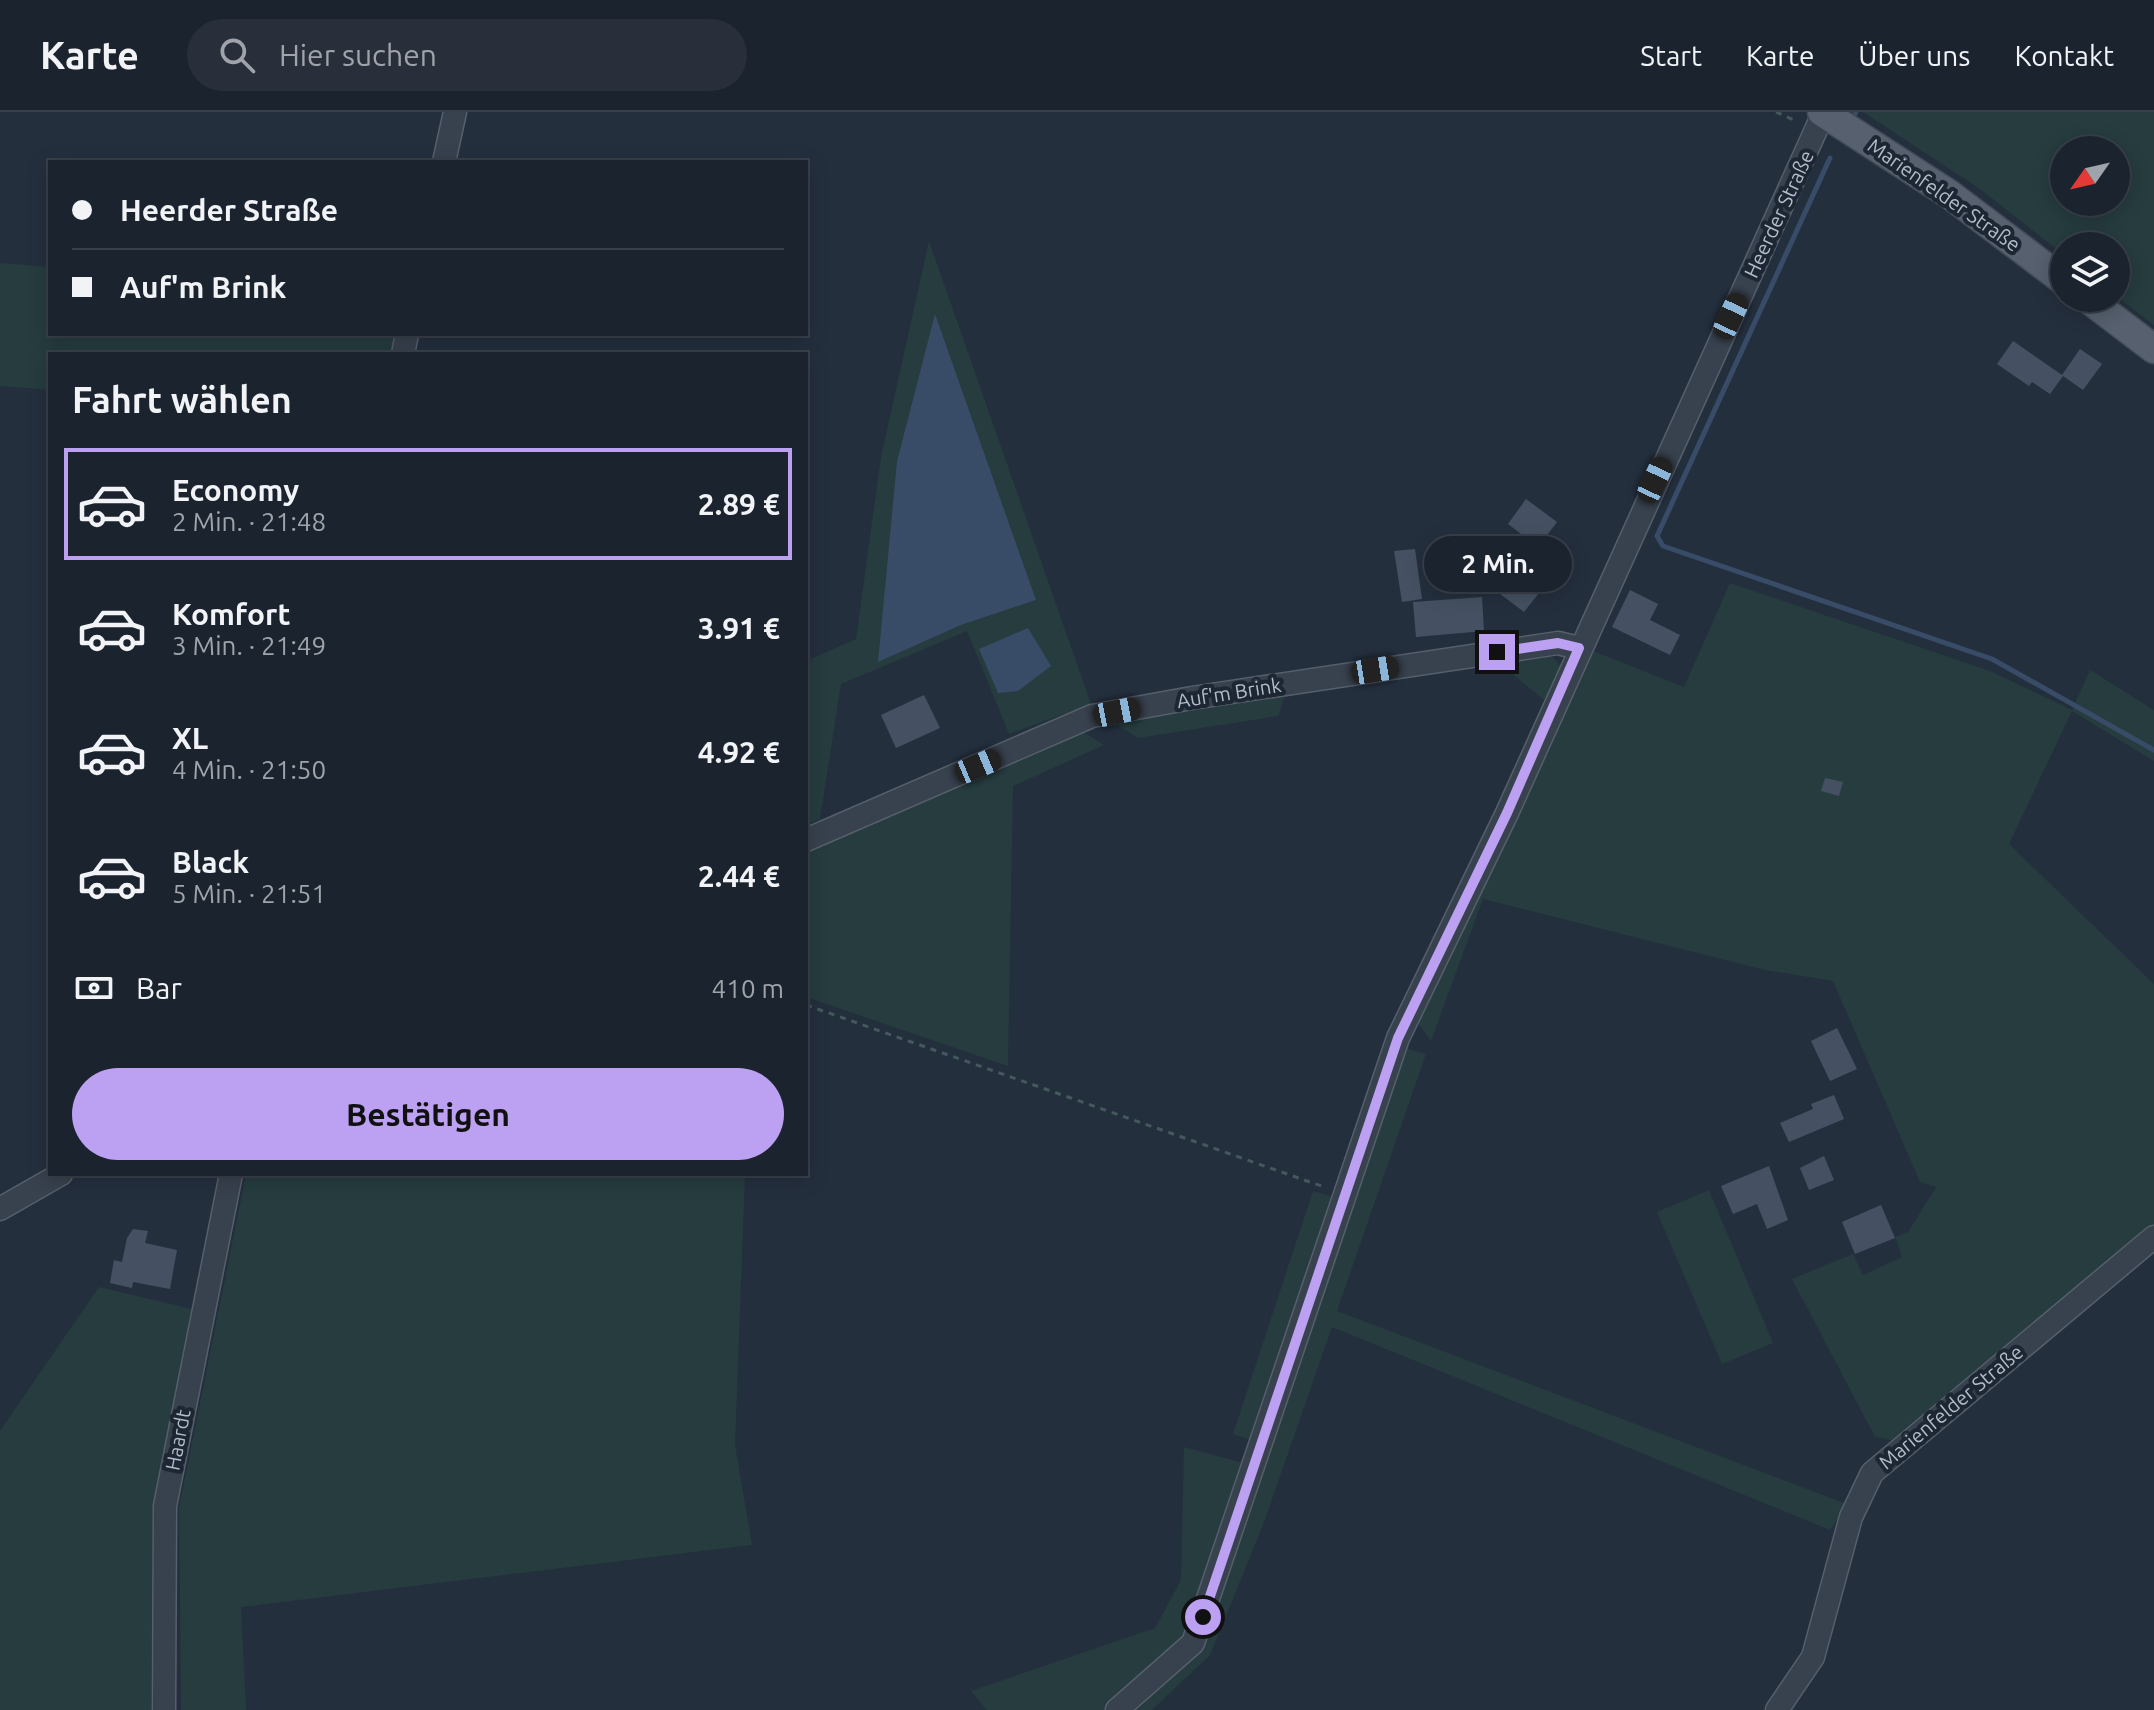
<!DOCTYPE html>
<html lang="de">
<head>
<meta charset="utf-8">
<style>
	body { margin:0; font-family:Ubuntu,sans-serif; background:#282f3a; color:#f1f3f6; height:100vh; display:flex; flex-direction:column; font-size:30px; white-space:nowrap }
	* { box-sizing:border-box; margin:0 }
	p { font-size:26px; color:#a0a4aa }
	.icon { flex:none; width:44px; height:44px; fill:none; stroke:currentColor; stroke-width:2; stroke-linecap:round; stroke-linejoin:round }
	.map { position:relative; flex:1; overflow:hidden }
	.drawer { position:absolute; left:48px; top:240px; width:760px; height:824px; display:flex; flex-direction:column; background:#1b232e; border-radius:0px; box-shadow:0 4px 20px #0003,0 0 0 2px #39404a }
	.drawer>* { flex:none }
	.top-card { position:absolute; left:48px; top:48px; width:760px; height:176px; border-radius:0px; box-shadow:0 4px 20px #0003,0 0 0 2px #39404a; display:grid; align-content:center; height:176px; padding:0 24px; background:#1b232e }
	.needle { width:52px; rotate:236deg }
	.buttons { position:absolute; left:2050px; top:24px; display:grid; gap:16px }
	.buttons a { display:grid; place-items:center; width:80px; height:80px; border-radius:50%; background:#1b232e; box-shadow:0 4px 20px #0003,0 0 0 2px #39404a; font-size:40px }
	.end { position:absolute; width:36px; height:36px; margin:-18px; border:10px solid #bca0f2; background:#111; box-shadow:0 0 0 4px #111 }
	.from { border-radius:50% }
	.bubble { position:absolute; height:56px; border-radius:28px; background:#1b232e; box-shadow:0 4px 20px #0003,0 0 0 2px #39404a; font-size:26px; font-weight:700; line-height:56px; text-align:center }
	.car { position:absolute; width:24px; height:48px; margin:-24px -12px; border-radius:10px; box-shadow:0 0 6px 2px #0007; background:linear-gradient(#222 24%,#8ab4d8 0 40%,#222 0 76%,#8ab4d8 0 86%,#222 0) }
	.top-card b { display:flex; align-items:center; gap:28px; height:76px; font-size:30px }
	.top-card b+b { border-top:2px solid #39404a }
	.top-card i { width:20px; height:20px; background:#f1f3f6 }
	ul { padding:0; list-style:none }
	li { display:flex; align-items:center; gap:24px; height:112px; margin:0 16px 12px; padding:0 8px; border:4px solid transparent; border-radius:0px }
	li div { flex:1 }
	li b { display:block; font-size:30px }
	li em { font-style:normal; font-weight:700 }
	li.current { border-color:#bca0f2 }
	li>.icon { width:72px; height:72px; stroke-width:1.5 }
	h2 { padding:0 24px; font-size:36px; line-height:96px }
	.pay { display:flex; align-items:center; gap:20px; height:88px; padding:0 24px; font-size:30px }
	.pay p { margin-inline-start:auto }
	.cta { display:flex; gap:16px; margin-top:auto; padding:16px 24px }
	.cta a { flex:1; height:92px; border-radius:48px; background:#bca0f2; color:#111; font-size:32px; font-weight:700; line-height:92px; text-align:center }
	header { display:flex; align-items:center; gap:48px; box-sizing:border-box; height:112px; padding:0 40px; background:#1b232e; border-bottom:2px solid #39404a }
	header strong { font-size:38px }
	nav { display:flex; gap:44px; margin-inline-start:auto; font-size:28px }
	.search { width:560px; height:72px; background:#282f3a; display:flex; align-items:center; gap:20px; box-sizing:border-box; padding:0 28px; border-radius:44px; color:#a0a4aa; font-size:30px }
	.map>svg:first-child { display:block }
	.green { fill:#263c3f; fill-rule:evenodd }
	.water { fill:#394c67 }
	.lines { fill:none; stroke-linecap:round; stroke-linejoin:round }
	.stream { stroke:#394c67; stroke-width:5 }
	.building { fill:#455162 }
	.minor-casing { stroke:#565f6c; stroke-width:25 }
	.major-casing { stroke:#414a57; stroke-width:31 }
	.path { stroke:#44595c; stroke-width:3; stroke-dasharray:6 6; stroke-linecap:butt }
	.minor { stroke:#38414e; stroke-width:22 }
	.major { stroke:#56606e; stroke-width:28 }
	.route { stroke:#bca0f2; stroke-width:10 }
	.labels { text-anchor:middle; stroke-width:8; stroke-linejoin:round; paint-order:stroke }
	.street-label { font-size:20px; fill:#b4bcc9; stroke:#1d2633 }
</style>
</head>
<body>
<header>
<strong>Karte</strong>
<div class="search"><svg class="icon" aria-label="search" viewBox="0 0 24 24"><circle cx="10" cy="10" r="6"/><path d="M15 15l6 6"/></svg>Hier suchen</div>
<nav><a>Start</a><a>Karte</a><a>Über uns</a><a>Kontakt</a></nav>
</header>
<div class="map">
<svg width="2154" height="1598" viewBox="0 0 2154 1598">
	<rect width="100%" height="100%" fill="#242f3e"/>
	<g class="green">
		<path d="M1863 0H2154V213L2116 184V134H2064V143L1980 77ZM2064 38H2116V90H2064Z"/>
		<path d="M929 129 1091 592 1009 622 967 519 841 572 820 707 806 713V549L856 527 881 345ZM935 203 1036 488 961 513 879 549 897 349Z"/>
		<polygon points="0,151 50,155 50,222 397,222 392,242 50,242 50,278 0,274"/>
		<polygon points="1730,471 1990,559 2072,598 2090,558 2154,598 2154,649 2072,599 2009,732 2154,872 2154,1114 1898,1329 1875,1325 1792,1167 1853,1142 1863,1163 1902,1145 1895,1125 1908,1120 1936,1075 1920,1070 1833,869 1765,858 1483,787 1431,929 1417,910 1588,537 1684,575"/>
		<polygon points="1549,542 1561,554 1544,588 1498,550"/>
		<polygon points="1285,584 1278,604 1138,626 1111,609"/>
		<polygon points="1082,619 1104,633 1013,674 1008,954 806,885 806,736"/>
		<polygon points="1404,936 1426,942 1337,1199 1849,1393 1830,1418 1332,1215 1263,1413 1210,1543 1152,1598 1137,1598 1200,1537"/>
		<polygon points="246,1062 745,1062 735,1333 752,1433 241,1495 246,1598 181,1598 179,1396"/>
		<polygon points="1709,1078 1773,1231 1722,1252 1657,1100"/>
		<polygon points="1313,1079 1337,1086 1254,1329 1233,1322"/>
		<polygon points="99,1175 196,1198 153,1393 151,1598 0,1598 0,1319"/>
		<polygon points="1184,1335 1247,1352 1186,1526 1104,1598 987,1598 971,1579 1155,1516 1181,1468"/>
	</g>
	<g class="water">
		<polygon points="935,202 1036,488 961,513 878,550 897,349"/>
		<polygon points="1028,516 1051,554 1018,579 998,581 979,537"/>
	</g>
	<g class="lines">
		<g class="stream">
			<polyline points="1855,2 1856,0"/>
			<polyline points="1830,46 1657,424 1663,434 1992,547 2154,638"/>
		</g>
	</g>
	<g class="building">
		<polygon points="2013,229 2062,263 2080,237 2102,252 2083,278 2063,264 2050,282 2032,270 2029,274 1997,252"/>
		<polygon points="1526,387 1557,410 1538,435 1508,412"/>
		<polygon points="1415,437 1422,487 1402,490 1394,439"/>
		<polygon points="1531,442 1555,461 1524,500 1500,482"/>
		<polygon points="1630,478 1658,492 1650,508 1680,523 1670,543 1612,515"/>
		<polygon points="1482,485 1484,519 1416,525 1413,490"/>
		<polygon points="924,583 940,616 896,636 881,603"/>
		<polygon points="1825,666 1843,670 1839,684 1821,679"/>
		<polygon points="1837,916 1857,957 1830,969 1811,929"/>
		<polygon points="1834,983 1844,1007 1789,1030 1780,1011 1813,997 1811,992"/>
		<polygon points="1824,1044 1834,1068 1809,1078 1800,1056"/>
		<polygon points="1769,1054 1788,1108 1767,1117 1757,1092 1733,1102 1721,1074"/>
		<polygon points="1881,1093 1895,1126 1855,1142 1842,1110"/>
		<polygon points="133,1117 148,1119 145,1131 177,1138 170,1177 133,1170 132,1176 110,1171 114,1148 122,1150 127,1126"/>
	</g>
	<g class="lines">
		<g class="minor-casing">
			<g id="minor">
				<polyline points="444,50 455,0"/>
				<polyline points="403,242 407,222"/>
				<polyline points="806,728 1092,604 1192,586 1558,531 1579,536"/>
				<polyline points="0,1097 61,1062"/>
				<polyline points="164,1598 165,1394 231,1062"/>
				<polyline points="1117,1598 1193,1531 1398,926 1507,701 1824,0"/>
				<polyline points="1777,1598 1813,1545 1851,1405 1872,1361 2154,1125"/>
			</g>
		</g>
		<g class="major-casing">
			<g id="major">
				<polyline points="1822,0 1949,82 2064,169"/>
				<polyline points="2087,186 2154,237"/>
			</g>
		</g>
		<g class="path">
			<polyline points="1776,0 1798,10"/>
			<polyline points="806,893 1327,1076"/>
		</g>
		<use href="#minor" class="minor"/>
		<use href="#major" class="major"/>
	</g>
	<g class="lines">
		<polyline class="route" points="1203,1505 1398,926 1507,701 1579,536 1558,531 1497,540"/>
	</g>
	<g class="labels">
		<g class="street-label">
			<text transform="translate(1944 83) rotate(35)" y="7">Marienfelder Straße</text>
			<text transform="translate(1779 102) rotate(-65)" y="7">Heerder Straße</text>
			<text transform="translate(1229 581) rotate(-9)" y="7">Auf'm Brink</text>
			<text transform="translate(1951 1295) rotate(-40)" y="7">Marienfelder Straße</text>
			<text transform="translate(178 1328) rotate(-79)" y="7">Haardt</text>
		</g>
	</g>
</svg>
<div class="buttons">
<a><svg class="needle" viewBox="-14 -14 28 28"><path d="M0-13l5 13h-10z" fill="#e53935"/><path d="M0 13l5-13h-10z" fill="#a0a4aa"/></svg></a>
<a><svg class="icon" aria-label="layers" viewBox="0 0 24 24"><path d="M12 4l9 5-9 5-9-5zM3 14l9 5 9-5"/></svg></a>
</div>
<i class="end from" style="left:1203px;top:1505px"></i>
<i class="end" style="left:1497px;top:540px"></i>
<div class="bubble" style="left:1424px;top:424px;width:148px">2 Min.</div>
<i class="car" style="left:1731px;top:204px;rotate:25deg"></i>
<i class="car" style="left:1655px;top:368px;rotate:25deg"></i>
<i class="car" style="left:1375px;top:558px;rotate:81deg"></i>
<i class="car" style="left:1117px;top:600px;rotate:79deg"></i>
<i class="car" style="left:978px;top:654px;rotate:67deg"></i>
<div class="top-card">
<b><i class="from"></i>Heerder Straße</b>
<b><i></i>Auf'm Brink</b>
</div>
<section class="drawer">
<h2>Fahrt wählen</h2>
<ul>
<li class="current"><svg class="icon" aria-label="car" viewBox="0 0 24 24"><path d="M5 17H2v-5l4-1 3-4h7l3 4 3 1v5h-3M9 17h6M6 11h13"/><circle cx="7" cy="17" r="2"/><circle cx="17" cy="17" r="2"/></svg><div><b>Economy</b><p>2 Min. · 21:48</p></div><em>2.89 €</em></li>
<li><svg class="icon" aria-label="car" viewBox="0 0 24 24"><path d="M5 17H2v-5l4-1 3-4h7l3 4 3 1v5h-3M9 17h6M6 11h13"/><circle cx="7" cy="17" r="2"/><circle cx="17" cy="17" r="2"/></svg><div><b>Komfort</b><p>3 Min. · 21:49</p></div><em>3.91 €</em></li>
<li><svg class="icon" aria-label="car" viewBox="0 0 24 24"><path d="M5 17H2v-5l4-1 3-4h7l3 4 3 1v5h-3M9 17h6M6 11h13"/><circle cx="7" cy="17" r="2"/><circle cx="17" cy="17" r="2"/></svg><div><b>XL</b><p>4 Min. · 21:50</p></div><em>4.92 €</em></li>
<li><svg class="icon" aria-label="car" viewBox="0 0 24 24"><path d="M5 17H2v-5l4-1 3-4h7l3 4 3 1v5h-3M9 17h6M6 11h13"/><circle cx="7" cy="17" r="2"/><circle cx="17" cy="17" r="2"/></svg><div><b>Black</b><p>5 Min. · 21:51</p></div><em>2.44 €</em></li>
</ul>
<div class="pay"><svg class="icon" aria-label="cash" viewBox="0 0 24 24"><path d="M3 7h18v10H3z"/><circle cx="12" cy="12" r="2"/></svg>Bar<p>410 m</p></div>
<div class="cta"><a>Bestätigen</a></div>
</section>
</div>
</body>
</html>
